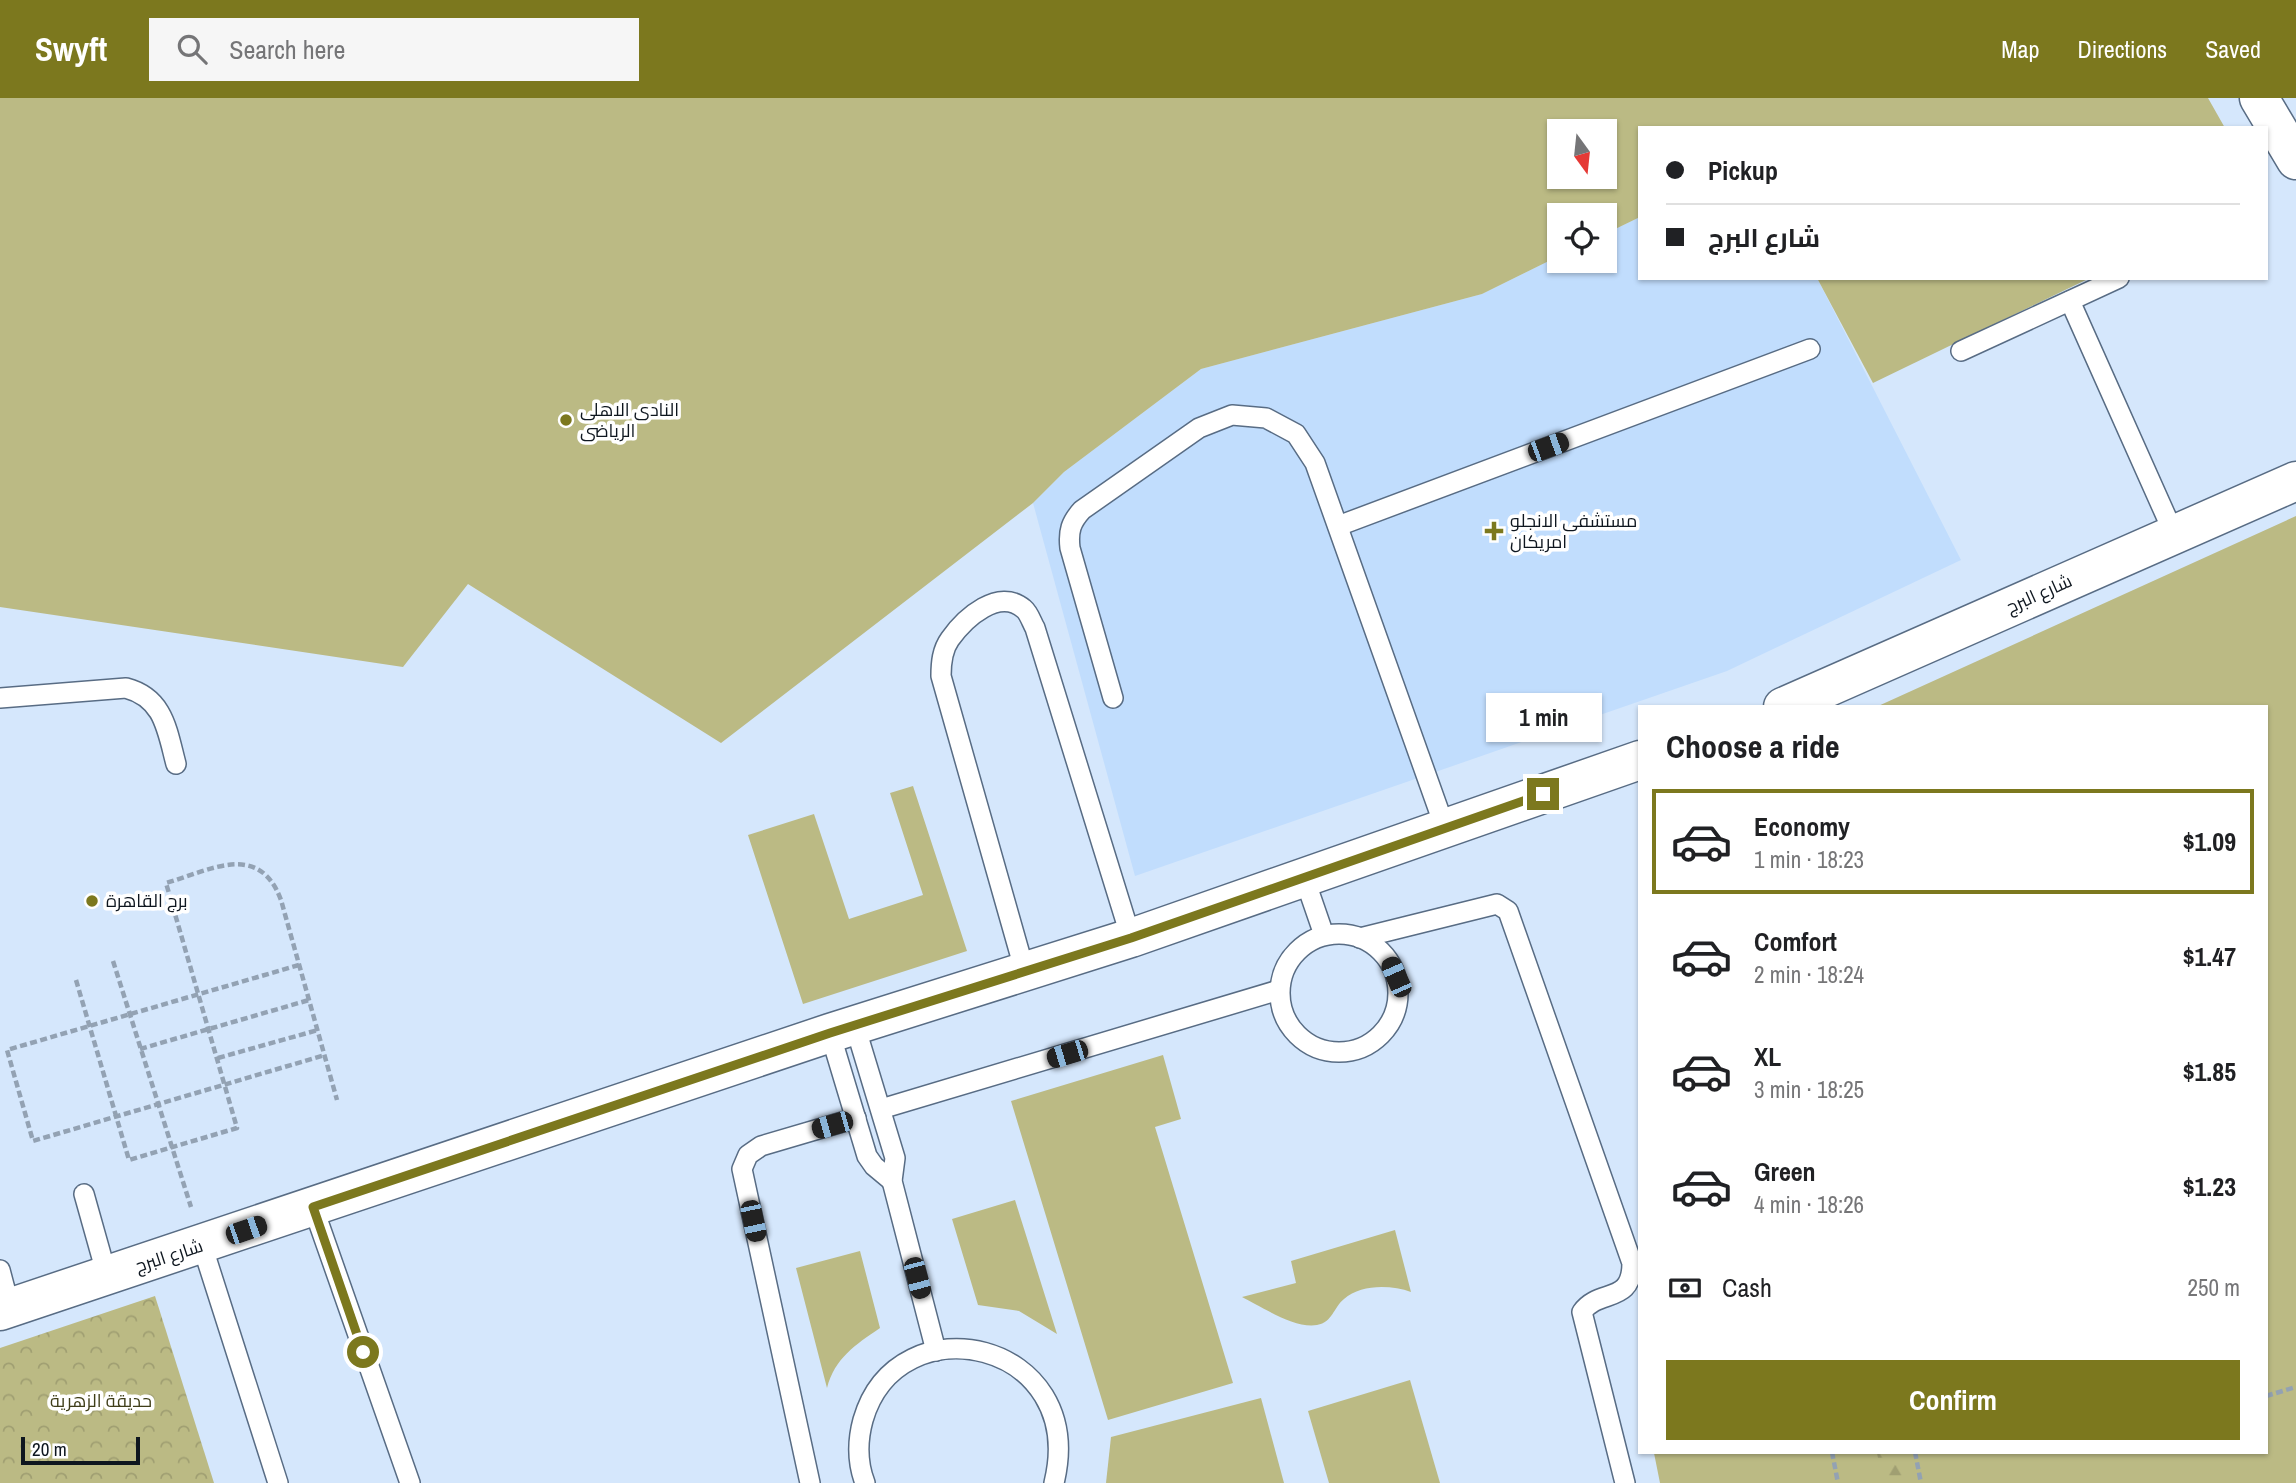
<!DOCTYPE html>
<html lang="en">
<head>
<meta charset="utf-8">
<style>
	body { margin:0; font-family:"Archivo Narrow",Cairo,sans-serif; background:#f6f6f6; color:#202124; height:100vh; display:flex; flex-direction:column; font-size:26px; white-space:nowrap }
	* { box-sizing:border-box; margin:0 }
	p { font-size:23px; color:#757577 }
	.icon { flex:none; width:38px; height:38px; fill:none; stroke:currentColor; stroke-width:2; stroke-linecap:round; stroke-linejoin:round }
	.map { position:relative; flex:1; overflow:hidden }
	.details { position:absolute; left:1638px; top:607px; width:630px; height:749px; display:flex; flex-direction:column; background:#fff; border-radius:0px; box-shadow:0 2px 5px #0004 }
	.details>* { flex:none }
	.top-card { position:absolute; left:1638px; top:28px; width:630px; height:154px; border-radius:0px; box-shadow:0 2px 5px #0004; display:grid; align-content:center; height:154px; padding:0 28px; background:#fff }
	.needle { width:46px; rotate:165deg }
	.buttons { position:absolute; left:1547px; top:21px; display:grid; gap:14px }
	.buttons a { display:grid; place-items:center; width:70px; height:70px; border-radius:0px; background:#fff; box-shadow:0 2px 5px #0004; font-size:35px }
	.scale { position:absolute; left:21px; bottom:18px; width:119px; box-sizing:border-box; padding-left:7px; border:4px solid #0e161f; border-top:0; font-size:19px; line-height:24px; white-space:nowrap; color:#0e161f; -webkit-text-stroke:5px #fff; paint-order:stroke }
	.end { position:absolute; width:32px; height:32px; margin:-16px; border:9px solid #7c781e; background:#fff; box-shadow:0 0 0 4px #fff }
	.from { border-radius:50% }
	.bubble { position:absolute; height:49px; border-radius:0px; background:#fff; box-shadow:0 2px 5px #0004; font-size:23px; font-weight:800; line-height:49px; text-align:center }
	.car { position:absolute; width:21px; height:42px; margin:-21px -10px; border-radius:9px; box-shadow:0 0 5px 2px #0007; background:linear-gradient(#222 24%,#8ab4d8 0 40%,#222 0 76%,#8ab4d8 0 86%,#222 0) }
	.top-card b { display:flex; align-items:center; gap:24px; height:66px; font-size:26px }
	.top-card b+b { border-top:2px solid #e0e0e0 }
	.top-card i { width:18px; height:18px; background:#202124 }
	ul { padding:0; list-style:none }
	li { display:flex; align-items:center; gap:21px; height:105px; margin:0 14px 10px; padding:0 14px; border:4px solid transparent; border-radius:0px }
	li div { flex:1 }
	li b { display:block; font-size:26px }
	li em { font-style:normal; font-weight:800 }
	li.current { border-color:#7c781e }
	li>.icon { width:63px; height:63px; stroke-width:1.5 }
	h2 { padding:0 28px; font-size:32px; line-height:84px }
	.pay { display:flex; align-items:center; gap:18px; height:77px; padding:0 28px; font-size:26px }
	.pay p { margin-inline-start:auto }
	.action { display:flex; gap:14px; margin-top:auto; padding:14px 28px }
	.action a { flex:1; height:80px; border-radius:0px; background:#7c781e; color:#fff; font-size:28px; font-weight:800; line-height:80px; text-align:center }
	header { display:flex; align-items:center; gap:42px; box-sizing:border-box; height:98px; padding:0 35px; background:#7c781e; color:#fff }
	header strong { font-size:33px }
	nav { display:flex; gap:38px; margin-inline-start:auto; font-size:24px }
	.search { width:490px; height:63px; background:#f6f6f6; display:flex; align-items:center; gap:18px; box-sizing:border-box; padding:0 24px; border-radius:0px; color:#757577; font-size:26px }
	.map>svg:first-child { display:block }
	.built { fill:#c1ddfd }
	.green { fill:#bbba84; fill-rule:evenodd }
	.forest { fill:url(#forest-firs) }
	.park { fill:url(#park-crowns) }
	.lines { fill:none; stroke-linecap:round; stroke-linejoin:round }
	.service-casing { stroke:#586c84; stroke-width:22 }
	.minor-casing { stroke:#586c84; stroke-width:41 }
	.tertiary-casing { stroke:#586c84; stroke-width:41 }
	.path { stroke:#93a2b3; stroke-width:4.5; stroke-dasharray:7 3.5; stroke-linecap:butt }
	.service { stroke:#fff; stroke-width:19 }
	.minor { stroke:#fff; stroke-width:38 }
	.tertiary { stroke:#fff; stroke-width:38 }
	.route { stroke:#7c781e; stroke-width:9 }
	.poi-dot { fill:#7c781e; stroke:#fff; stroke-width:2.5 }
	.labels { text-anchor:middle; stroke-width:7; stroke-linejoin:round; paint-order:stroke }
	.poi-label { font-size:18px; fill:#0e161f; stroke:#fff; text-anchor:start }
	.street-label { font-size:18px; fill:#0e161f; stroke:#fff }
	.park-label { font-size:18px; fill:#3f3e19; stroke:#fff }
</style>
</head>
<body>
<header>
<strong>Swyft</strong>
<div class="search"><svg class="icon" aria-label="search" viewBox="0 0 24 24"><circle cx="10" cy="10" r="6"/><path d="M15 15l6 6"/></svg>Search here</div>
<nav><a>Map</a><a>Directions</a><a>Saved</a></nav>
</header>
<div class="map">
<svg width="2296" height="1385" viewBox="0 0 2296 1385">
	<defs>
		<pattern id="forest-firs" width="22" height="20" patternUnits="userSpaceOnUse" patternTransform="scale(1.75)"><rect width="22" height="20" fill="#bbba84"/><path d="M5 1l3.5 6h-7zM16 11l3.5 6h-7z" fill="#a09f72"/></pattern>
		<pattern id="park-crowns" width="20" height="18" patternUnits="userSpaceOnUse" patternTransform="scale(1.75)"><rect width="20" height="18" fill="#bbba84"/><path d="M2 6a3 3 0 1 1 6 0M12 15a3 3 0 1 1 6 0" fill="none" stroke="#a09f72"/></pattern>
	</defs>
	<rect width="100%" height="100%" fill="#d5e7fc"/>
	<polygon class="built" points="1640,119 1640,180 1817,180 1961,462 1727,573 1135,778 1033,405 1064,374 1201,271 1482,196 1559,158 1559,163 1605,163 1605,136"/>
	<g class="green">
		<path d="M0 0H2208L2225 30H1640V119L1605 136V117H1559V158L1482 196 1201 271 1064 374 1033 405 721 645 468 486 403 569 0 509ZM1559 33H1605V79H1559Z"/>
		<polygon points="1817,180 2090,180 1873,285"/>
		<polygon points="2296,418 2296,1385 1660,1385 1654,1355 2266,1354 2266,609 1876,609"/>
		<polygon points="913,688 967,853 803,906 748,737 814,716 849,821 923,797 890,695"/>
		<polygon points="1163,957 1181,1021 1155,1029 1233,1285 1108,1322 1011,1003"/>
		<polygon points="1015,1102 1057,1236 1019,1213 978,1207 952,1121"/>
		<path d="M1395 1132 1411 1194C1391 1187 1361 1186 1344 1201 1333 1210 1333 1224 1317 1227 1295 1231 1262 1209 1242 1199L1296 1185 1291 1163Z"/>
		<path d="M860 1153 880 1230C855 1247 835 1260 827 1290L796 1170Z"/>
		<polygon points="1410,1282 1440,1385 1329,1385 1308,1313"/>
		<polygon points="1261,1300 1284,1385 1106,1385 1111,1339"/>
	</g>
	<polygon class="forest" points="1877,1355 1903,1355 1909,1385 1883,1385"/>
	<polygon class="park" points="155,1198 214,1385 0,1385 0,1250"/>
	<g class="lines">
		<g class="service-casing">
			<g id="service">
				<polyline points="2070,203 2174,436"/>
				<polyline points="1961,253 2119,180"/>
				<polyline points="1338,428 1810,251"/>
				<path d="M0 600 126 590C164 600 167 632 176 666"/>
				<path d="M1113 600 1070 450C1068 433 1071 424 1082 412L1199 330 1232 317 1266 320 1296 336 1315 365 1445 730"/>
				<polyline points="1304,779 1324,837"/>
				<circle cx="1339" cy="895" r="59"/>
				<path d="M1360 840 1497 806 1508 813 1632 1165C1632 1207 1599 1190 1582 1214L1625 1385"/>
				<path d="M1025 874 941 578C941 565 942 552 950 541 965 520 999 489 1024 511 1029 515 1032 525 1035 530L1131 840"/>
				<polyline points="855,928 895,1060 892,1083 936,1253"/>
				<polyline points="830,935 867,1058 874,1068 892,1083"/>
				<polyline points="881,1011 1279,892"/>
				<polyline points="84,1096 107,1178"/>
				<polyline points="313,1109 410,1385"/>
				<polyline points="202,1147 278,1385"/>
				<polyline points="0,1172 10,1210"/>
				<polyline points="810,1385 742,1071 748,1057 761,1048 856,1020"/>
				<path d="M865 1385C857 1364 857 1344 863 1322 898 1201 1089 1242 1054 1385"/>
			</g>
		</g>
		<g class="minor-casing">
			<g id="minor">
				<polyline points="1783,609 2296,383"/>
				<polyline points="0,1213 830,935 1131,840 1640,662"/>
			</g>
		</g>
		<g class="tertiary-casing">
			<polyline id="tertiary" points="2259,0 2296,62"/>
		</g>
		<g class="path">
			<polyline points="113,863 191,1109"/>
			<polyline points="299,867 7,952 33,1043 325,957"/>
			<path d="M76 882 129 1062 237 1030 166 785C211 772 259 743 281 802L337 1002"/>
			<polyline points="140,951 309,902"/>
			<polyline points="218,960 318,932"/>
			<polyline points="2266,1298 2296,1289"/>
			<polyline points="1832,1354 1838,1385"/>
			<polyline points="1915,1354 1921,1385"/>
		</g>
		<use href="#service" class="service"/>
		<use href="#minor" class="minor"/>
		<use href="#tertiary" class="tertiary"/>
	</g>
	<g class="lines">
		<polyline class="route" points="363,1254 313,1109 830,935 1131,840 1543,696"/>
	</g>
	<g class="poi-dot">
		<circle cx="566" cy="322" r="7"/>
		<path d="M1490.5 422.5h7v7h7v7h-7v7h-7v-7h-7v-7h7z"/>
		<circle cx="92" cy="803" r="7"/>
	</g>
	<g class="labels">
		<g class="poi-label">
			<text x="580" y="318">النادى الاهلى<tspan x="580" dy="21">الرياضى</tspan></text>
			<text x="1510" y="429">مستشفى الانجلو<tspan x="1510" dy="21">امريكان</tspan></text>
			<text x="106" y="809">برج القاهرة</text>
		</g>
		<g class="street-label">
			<text transform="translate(2039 496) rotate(-24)" y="6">شارع البرج</text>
			<text transform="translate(169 1158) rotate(-18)" y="6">شارع البرج</text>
		</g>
		<g class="park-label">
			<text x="101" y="1309">حديقة الزهرية</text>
		</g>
	</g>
</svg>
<div class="buttons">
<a><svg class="needle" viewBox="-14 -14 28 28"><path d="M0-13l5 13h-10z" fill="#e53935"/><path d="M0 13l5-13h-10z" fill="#757577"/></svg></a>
<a><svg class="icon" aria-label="locate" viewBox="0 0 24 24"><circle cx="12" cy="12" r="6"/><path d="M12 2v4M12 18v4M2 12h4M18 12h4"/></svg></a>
</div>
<div class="scale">20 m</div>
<i class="end from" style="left:363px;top:1254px"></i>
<i class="end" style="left:1543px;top:696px"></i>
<div class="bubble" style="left:1486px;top:595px;width:116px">1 min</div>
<i class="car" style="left:1548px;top:349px;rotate:70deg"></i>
<i class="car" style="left:1396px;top:879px;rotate:336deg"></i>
<i class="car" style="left:1067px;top:956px;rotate:253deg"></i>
<i class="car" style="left:832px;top:1027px;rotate:254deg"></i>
<i class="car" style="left:753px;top:1123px;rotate:168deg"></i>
<i class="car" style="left:246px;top:1132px;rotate:71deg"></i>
<i class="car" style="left:917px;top:1180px;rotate:165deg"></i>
<div class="top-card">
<b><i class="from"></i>Pickup</b>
<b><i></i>شارع البرج</b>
</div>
<section class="details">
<h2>Choose a ride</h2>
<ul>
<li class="current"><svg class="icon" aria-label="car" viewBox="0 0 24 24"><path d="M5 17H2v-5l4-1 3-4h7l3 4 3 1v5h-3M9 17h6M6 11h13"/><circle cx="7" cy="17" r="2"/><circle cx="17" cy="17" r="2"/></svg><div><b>Economy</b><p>1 min · 18:23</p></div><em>$1.09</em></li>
<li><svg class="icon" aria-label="car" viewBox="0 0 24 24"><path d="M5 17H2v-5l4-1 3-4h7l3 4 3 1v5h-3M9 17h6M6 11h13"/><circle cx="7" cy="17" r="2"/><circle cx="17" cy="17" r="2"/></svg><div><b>Comfort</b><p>2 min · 18:24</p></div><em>$1.47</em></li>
<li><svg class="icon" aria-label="car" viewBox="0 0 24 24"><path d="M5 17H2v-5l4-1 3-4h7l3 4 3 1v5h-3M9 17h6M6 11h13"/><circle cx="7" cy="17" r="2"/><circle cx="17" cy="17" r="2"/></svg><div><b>XL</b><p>3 min · 18:25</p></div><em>$1.85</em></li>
<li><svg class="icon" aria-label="car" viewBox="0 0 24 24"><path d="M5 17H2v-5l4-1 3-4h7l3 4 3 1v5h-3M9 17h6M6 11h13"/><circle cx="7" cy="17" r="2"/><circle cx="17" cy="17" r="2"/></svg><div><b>Green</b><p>4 min · 18:26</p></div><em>$1.23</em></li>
</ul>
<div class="pay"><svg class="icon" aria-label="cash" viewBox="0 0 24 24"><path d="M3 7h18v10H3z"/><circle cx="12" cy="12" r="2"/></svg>Cash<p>250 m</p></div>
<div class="action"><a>Confirm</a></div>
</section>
</div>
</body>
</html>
